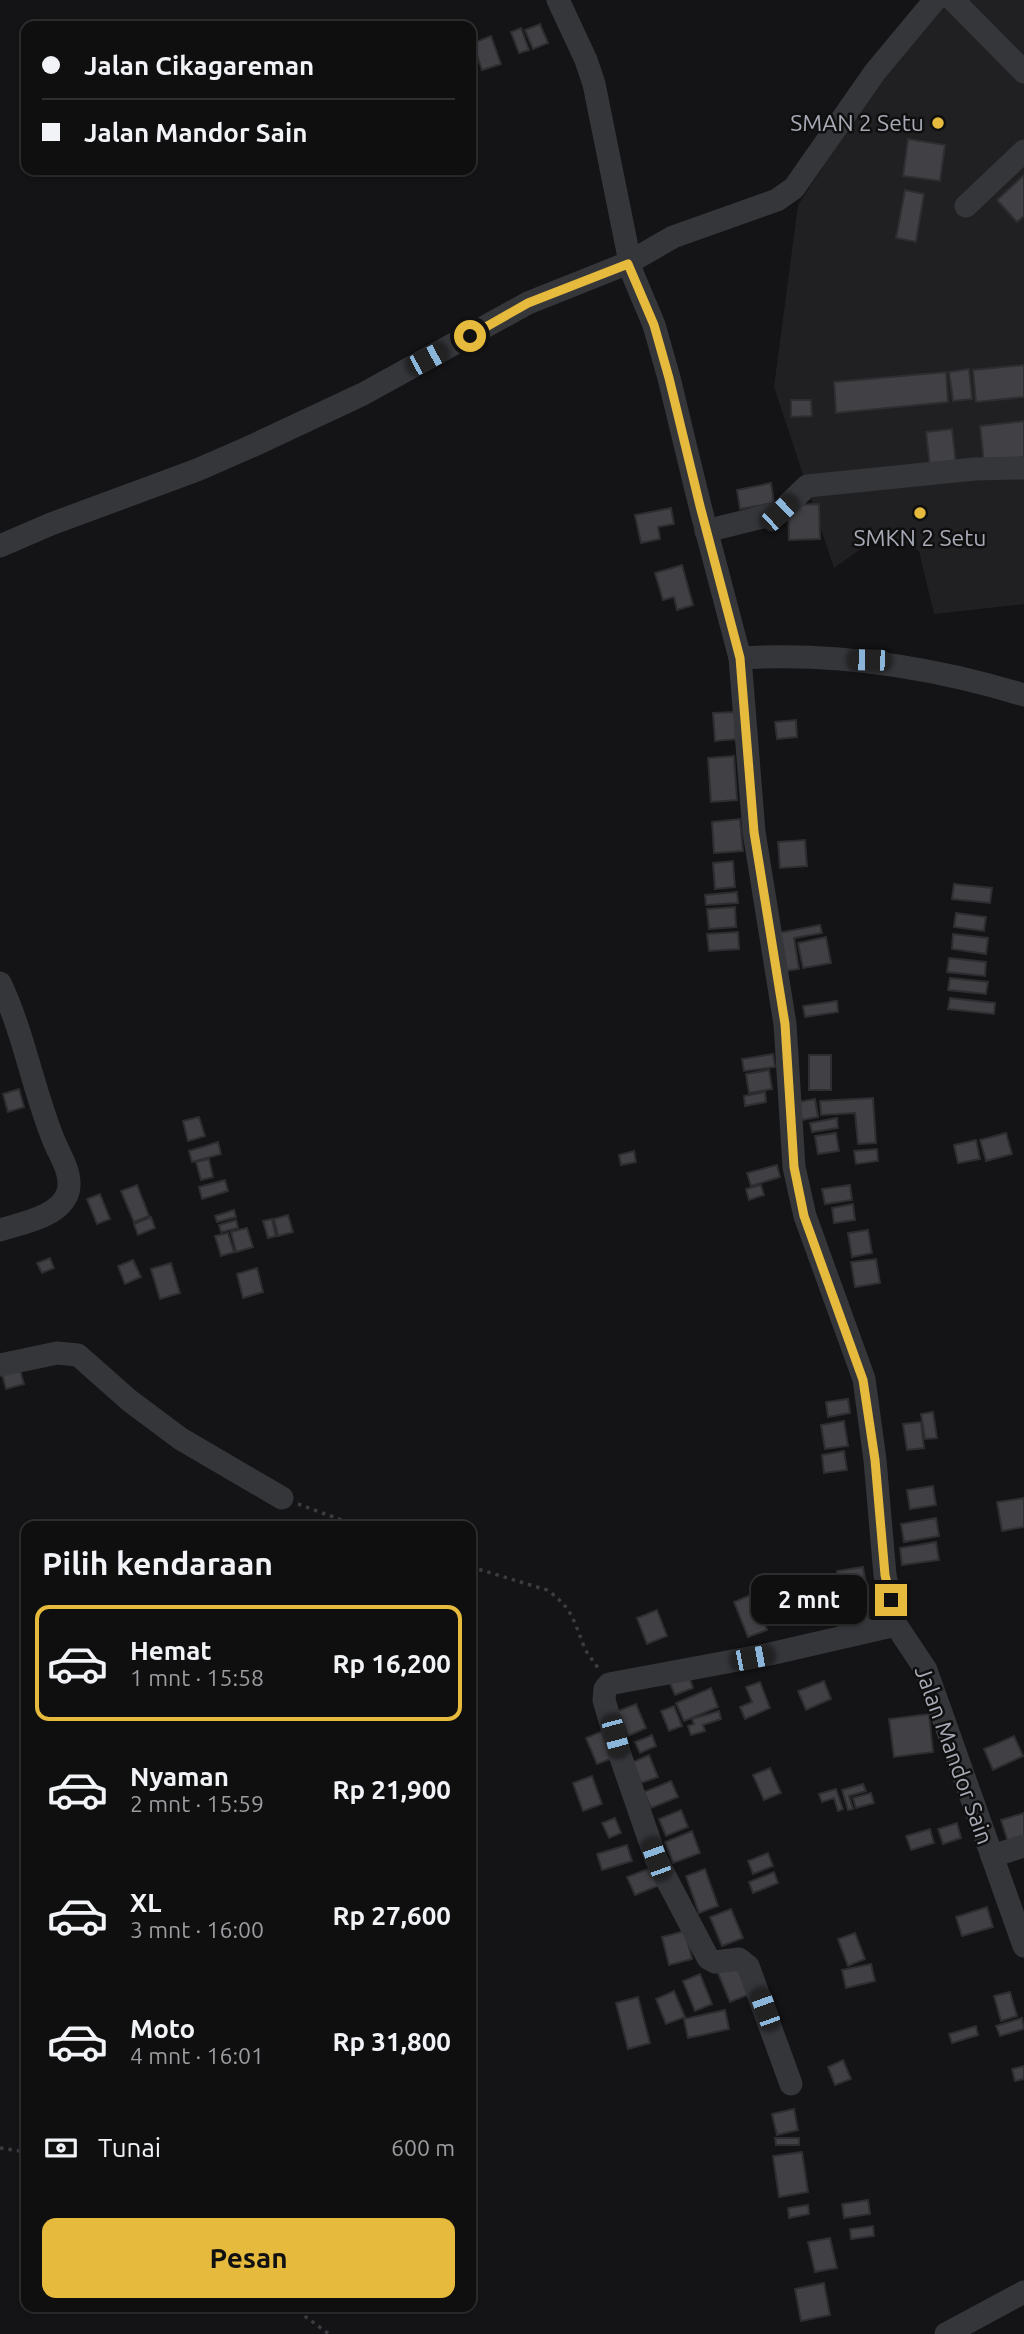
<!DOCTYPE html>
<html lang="id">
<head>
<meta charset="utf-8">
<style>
	body { margin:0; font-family:Ubuntu,sans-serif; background:#1d1d1e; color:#f1f3f6; height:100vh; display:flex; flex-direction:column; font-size:26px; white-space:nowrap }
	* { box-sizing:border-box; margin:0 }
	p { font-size:23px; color:#9b9c9f }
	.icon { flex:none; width:38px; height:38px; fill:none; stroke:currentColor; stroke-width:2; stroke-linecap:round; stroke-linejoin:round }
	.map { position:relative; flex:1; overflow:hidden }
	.side { position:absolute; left:21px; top:1521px; width:455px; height:791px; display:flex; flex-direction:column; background:#0f0f10; border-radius:14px; box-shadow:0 2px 5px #0004,0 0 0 2px #2f2f30 }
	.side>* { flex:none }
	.hud { position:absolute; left:21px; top:21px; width:455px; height:154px; border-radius:14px; box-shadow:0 2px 5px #0004,0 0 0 2px #2f2f30; display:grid; align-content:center; height:154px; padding:0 21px; background:#0f0f10 }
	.end { position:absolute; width:32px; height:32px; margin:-16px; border:9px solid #e6ba3c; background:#111; box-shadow:0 0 0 4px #111 }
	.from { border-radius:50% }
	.bubble { position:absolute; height:49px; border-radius:14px; background:#0f0f10; box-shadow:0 2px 5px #0004,0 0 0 2px #2f2f30; font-size:23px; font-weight:700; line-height:49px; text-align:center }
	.car { position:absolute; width:21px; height:42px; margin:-21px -10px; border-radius:9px; box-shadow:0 0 5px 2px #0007; background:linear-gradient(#222 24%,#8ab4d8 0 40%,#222 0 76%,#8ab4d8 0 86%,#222 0) }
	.hud b { display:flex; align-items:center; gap:24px; height:66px; font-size:26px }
	.hud b+b { border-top:2px solid #2f2f30 }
	.hud i { width:18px; height:18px; background:#f1f3f6 }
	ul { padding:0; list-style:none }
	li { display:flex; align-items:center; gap:21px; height:116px; margin:0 14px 10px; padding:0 7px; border:4px solid transparent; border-radius:14px }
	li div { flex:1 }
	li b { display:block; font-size:26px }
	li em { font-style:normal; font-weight:700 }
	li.active { border-color:#e6ba3c }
	li>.icon { width:63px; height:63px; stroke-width:1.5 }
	h2 { padding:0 21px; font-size:32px; line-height:84px }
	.pay { display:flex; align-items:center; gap:18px; height:77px; padding:0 21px; font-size:26px }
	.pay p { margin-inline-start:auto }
	.cta { display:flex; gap:14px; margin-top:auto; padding:14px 21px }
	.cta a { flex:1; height:80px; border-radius:14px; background:#e6ba3c; color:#111; font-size:28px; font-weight:700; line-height:80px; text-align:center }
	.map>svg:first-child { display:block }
	.built { fill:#202022 }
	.building { fill:#414145; stroke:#2e2e31; stroke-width:2 }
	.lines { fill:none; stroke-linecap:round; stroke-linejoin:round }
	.path { stroke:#3b3c41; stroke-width:3.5; stroke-dasharray:3.5 5; stroke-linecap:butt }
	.minor { stroke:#35363a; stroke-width:23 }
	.route { stroke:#e6ba3c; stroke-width:9 }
	.poi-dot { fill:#e6ba3c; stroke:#0f0f10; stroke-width:2.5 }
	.labels { text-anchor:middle; stroke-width:5; stroke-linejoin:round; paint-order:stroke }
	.poi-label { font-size:23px; fill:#a7aab5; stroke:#0f0f10; text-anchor:end }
	.street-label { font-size:23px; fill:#a7aab5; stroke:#0f0f10 }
</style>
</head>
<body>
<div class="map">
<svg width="1024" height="2334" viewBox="0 0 1024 2334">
	<rect width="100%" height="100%" fill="#141416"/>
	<polygon class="built" points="948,0 1024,0 1024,604 934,614 919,551 899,539 869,543 834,568 774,387 798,205 906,41"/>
	<g class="building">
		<polygon points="540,24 548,43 533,49 525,30"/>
		<polygon points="521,28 529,50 519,53 511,32"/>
		<polygon points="491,36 501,64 482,70 473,43"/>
		<polygon points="908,139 945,145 940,181 903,176"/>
		<polygon points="1024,175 1024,216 1017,222 997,200"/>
		<polygon points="905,190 924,194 916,242 896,238"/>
		<polygon points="1024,365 1024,397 976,402 973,370"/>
		<polygon points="969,369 972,399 953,401 949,372"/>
		<polygon points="946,372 948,402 836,413 834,382"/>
		<polygon points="791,400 811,400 812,416 791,417"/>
		<polygon points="1024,421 1024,457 984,462 980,426"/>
		<polygon points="952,429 956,464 930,467 926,432"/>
		<polygon points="771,483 774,503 740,509 737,490"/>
		<polygon points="819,504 820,539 789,540 788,505"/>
		<polygon points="671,508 674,524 658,527 660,539 641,543 635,515"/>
		<polygon points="682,565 693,605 677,610 674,597 663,600 655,573"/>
		<polygon points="735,712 737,739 715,741 713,713"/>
		<polygon points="796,720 797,737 777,739 775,722"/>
		<polygon points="734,756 737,800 711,802 708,758"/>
		<polygon points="740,819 743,851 714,853 712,822"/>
		<polygon points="805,840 807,866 780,868 778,842"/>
		<polygon points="733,861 735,887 715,889 713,863"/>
		<polygon points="954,884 992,888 990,903 952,899"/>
		<polygon points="737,892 738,903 706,905 705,895"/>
		<polygon points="735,907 736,927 709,929 707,909"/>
		<polygon points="956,913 986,917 984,931 954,927"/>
		<polygon points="820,925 822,933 794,938 799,969 785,971 778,933"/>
		<polygon points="738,932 739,949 709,951 707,934"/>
		<polygon points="953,934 988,938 986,954 952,949"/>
		<polygon points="826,937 831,963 803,968 798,943"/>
		<polygon points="949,958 986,962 985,976 947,972"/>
		<polygon points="950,978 988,982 986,994 948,990"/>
		<polygon points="950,998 995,1003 994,1014 948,1009"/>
		<polygon points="837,1001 838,1012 805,1017 803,1006"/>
		<polygon points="773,1054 775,1067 744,1071 742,1059"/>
		<rect x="809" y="1055" width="22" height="35"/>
		<polygon points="769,1070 772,1089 749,1093 746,1074"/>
		<polygon points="19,1089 24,1107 8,1112 3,1094"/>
		<polygon points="765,1092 766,1102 745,1106 744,1096"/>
		<polygon points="873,1098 876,1143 858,1144 855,1113 821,1115 820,1101"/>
		<polygon points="815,1099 818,1117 802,1120 799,1102"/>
		<polygon points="199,1117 205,1136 188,1141 183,1121"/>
		<polygon points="837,1118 838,1128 812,1132 810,1123"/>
		<polygon points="836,1133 839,1151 818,1154 815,1136"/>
		<polygon points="1006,1133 1012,1154 986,1161 980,1140"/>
		<polygon points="976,1140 980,1159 958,1163 954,1145"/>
		<polygon points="218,1142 221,1154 192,1162 189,1151"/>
		<polygon points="877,1149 878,1161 856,1164 854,1151"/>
		<polygon points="634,1151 636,1162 621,1165 619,1155"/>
		<polygon points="209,1159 213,1177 201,1180 196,1162"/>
		<polygon points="777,1165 780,1177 751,1186 747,1173"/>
		<polygon points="225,1180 228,1191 202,1199 199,1187"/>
		<polygon points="137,1185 149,1216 134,1222 121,1191"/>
		<polygon points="761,1185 764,1195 749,1200 746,1189"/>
		<polygon points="850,1185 852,1200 825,1204 822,1189"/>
		<polygon points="100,1194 110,1219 97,1224 87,1199"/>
		<polygon points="853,1204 855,1220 834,1223 832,1208"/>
		<polygon points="234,1210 236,1217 217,1222 215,1216"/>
		<polygon points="288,1215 293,1232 278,1236 274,1219"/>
		<polygon points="151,1217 155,1228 138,1235 134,1224"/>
		<polygon points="272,1219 276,1236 268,1238 263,1221"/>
		<polygon points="236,1220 238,1228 221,1232 219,1225"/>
		<polygon points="247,1228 253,1247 236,1252 231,1232"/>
		<polygon points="868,1230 872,1253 852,1257 848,1233"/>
		<polygon points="228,1233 234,1252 221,1256 215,1236"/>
		<polygon points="50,1258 54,1268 42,1273 37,1263"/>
		<polygon points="876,1259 880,1283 855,1287 851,1262"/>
		<polygon points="133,1260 141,1277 125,1284 118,1266"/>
		<polygon points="171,1263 180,1293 160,1299 151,1269"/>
		<polygon points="257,1268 263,1292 243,1298 237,1274"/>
		<polygon points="19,1366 24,1384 6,1389 1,1370"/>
		<polygon points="848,1399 850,1413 828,1417 826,1402"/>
		<polygon points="933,1412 937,1438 925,1439 921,1414"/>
		<polygon points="844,1421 848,1446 825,1449 821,1425"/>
		<polygon points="921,1422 924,1448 907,1450 903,1424"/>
		<polygon points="844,1451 847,1470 824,1473 822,1455"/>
		<polygon points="933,1486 936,1505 910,1509 907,1490"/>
		<polygon points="1024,1498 1024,1527 1002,1531 997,1502"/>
		<polygon points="936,1518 939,1536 904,1542 901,1524"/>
		<polygon points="936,1542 939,1560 902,1565 900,1548"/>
		<polygon points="863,1567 866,1584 839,1588 837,1571"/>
		<polygon points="865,1587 867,1602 836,1606 834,1591"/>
		<polygon points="753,1594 767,1630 748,1637 734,1602"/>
		<polygon points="867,1609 870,1629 840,1633 837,1613"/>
		<polygon points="657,1610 667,1636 647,1644 637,1618"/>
		<polygon points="688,1674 693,1688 675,1695 669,1681"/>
		<polygon points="824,1681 831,1699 806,1710 798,1691"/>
		<polygon points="760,1682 770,1708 745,1719 740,1707 752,1702 746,1687"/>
		<polygon points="711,1688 718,1707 684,1721 676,1703"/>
		<polygon points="636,1704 646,1728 628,1736 618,1711"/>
		<polygon points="674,1706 682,1726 669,1731 661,1711"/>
		<polygon points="719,1711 721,1719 703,1725 705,1731 691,1735 688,1726 694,1724 692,1719"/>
		<polygon points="929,1714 933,1752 894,1757 889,1719"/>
		<polygon points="605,1730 616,1757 597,1764 586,1738"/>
		<polygon points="652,1735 656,1746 640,1753 635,1742"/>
		<polygon points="1014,1736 1023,1756 993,1770 984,1749"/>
		<polygon points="649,1755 658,1777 641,1783 633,1762"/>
		<polygon points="770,1768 781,1793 764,1800 753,1775"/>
		<polygon points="592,1776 602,1804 583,1811 573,1783"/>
		<polygon points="671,1781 678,1797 651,1808 644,1792"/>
		<polygon points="863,1784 866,1791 849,1796 853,1809 848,1810 842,1790"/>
		<polygon points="836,1789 843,1809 838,1811 834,1798 822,1802 819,1794"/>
		<polygon points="871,1793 874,1803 856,1808 853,1798"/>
		<polygon points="681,1810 688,1827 666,1836 659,1819"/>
		<polygon points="1024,1813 1024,1837 1008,1842 1001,1820"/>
		<polygon points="615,1818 621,1833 609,1838 602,1823"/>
		<polygon points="957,1823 961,1838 943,1844 938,1829"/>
		<polygon points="930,1829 934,1843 911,1850 906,1836"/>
		<polygon points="692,1831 700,1853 673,1863 665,1842"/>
		<polygon points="627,1845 632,1861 602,1870 597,1854"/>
		<polygon points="768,1853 773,1866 753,1874 748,1861"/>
		<polygon points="653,1867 660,1885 635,1895 627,1877"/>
		<polygon points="705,1869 718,1906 699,1913 686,1876"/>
		<polygon points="774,1872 778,1883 753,1893 749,1882"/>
		<polygon points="987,1907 993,1927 962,1936 956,1917"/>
		<polygon points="731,1909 743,1938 722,1946 710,1917"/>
		<polygon points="685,1931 692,1959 669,1965 662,1937"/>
		<polygon points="855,1933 865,1959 848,1966 838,1939"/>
		<polygon points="738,1964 750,1994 730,2002 718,1973"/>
		<polygon points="871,1964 875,1981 846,1988 842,1970"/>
		<polygon points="700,1974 712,2004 695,2011 683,1981"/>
		<polygon points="674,1991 685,2017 666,2024 656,1999"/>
		<polygon points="1010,1992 1017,2016 1001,2021 994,1996"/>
		<polygon points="638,1997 650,2043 628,2049 616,2003"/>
		<polygon points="725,2010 729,2029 688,2038 684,2019"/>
		<polygon points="1022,2018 1024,2029 1000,2036 996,2026"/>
		<polygon points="976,2026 978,2035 952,2043 949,2034"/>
		<polygon points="843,2060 851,2079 835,2085 828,2067"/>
		<polygon points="1024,2066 1024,2079 1015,2081 1012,2069"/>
		<polygon points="794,2109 798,2130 777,2135 772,2114"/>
		<polygon points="775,2138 799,2138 799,2145 776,2145"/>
		<polygon points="802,2152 808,2192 779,2197 773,2156"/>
		<polygon points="868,2200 870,2214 844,2218 842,2204"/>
		<polygon points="808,2205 809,2214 789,2218 788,2208"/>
		<polygon points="873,2226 874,2236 851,2239 850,2229"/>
		<polygon points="830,2238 837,2268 815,2272 808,2242"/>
		<polygon points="824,2283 830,2315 801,2321 795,2289"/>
	</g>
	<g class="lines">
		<g class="path">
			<polyline points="298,1504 358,1526"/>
			<path d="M471 1567 547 1590C571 1607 573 1618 583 1644 586 1653 593 1660 598 1668"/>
			<polyline points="0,2148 26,2152"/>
			<polyline points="291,2306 329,2334"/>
		</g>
		<g class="minor">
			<polyline points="558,0 586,60 594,84 630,262"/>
			<polyline points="953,0 1024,72"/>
			<polyline points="966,206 1024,151"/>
			<path d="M628 263 654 325 669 378 700 506 740 658C837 652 932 667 1024 695"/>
			<polyline points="706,531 779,513 807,486 975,469 1024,468"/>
			<polyline points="0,546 51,524 197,470 252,446 363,394 528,303 628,263 673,237 777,200 794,188 875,72 935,0"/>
			<polyline points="740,658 754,832 785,1024 794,1167 805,1216 864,1379 875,1460 885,1575 896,1625 926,1670 1024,1946"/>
			<path d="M0 983C24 1033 33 1090 54 1141 60 1156 73 1174 68 1192 60 1217 22 1223 0 1230"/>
			<polyline points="0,1365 57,1353 78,1355 130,1401 181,1439 282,1498"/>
			<polyline points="992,1856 1024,1846"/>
			<polyline points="791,2084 748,1966 739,1959 715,1962 708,1958 656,1859 620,1755 604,1700 605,1689 609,1684 770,1654 896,1625"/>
			<polyline points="946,2334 1024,2292"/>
		</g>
	</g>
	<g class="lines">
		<polyline class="route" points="470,336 528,303 628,264 654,325 669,378 700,506 740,658 754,832 785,1024 794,1167 804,1216 863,1380 875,1460 885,1575 891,1600"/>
	</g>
	<g class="poi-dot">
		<circle cx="938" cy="123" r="7"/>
		<circle cx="920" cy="513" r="7"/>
	</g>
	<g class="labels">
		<g class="poi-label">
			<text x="924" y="131">SMAN 2 Setu</text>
			<text x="920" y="546" text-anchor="middle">SMKN 2 Setu</text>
		</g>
		<g class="street-label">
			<text transform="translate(954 1755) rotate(70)" y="8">Jalan Mandor Sain</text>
		</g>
	</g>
</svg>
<i class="end from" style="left:470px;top:336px"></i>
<i class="end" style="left:891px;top:1600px"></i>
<div class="bubble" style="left:751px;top:1575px;width:116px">2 mnt</div>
<i class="car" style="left:427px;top:359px;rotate:62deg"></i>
<i class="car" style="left:779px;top:513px;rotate:46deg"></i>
<i class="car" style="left:869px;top:660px;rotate:271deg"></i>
<i class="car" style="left:752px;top:1658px;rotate:79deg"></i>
<i class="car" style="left:615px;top:1736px;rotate:165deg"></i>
<i class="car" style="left:656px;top:1859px;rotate:340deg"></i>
<i class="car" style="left:765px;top:2009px;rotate:340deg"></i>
<div class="hud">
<b><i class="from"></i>Jalan Cikagareman</b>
<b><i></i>Jalan Mandor Sain</b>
</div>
<section class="side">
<h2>Pilih kendaraan</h2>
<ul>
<li class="active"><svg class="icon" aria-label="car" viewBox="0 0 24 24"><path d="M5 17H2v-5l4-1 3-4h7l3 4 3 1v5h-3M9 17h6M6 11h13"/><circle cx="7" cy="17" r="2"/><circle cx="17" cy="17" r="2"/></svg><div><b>Hemat</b><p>1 mnt · 15:58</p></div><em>Rp 16,200</em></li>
<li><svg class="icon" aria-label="car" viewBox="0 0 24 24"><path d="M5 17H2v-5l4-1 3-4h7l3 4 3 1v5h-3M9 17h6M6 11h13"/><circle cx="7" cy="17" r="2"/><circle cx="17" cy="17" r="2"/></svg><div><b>Nyaman</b><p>2 mnt · 15:59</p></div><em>Rp 21,900</em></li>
<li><svg class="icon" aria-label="car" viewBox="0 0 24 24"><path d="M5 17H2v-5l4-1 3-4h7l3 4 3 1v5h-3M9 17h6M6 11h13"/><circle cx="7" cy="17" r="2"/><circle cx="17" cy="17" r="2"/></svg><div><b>XL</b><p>3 mnt · 16:00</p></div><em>Rp 27,600</em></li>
<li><svg class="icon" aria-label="car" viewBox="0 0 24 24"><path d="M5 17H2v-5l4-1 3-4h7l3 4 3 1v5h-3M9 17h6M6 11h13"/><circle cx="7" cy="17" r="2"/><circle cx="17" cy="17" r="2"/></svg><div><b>Moto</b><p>4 mnt · 16:01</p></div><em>Rp 31,800</em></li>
</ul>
<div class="pay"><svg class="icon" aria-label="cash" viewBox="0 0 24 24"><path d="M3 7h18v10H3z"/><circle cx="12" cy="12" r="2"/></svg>Tunai<p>600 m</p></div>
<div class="cta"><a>Pesan</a></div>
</section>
</div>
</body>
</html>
